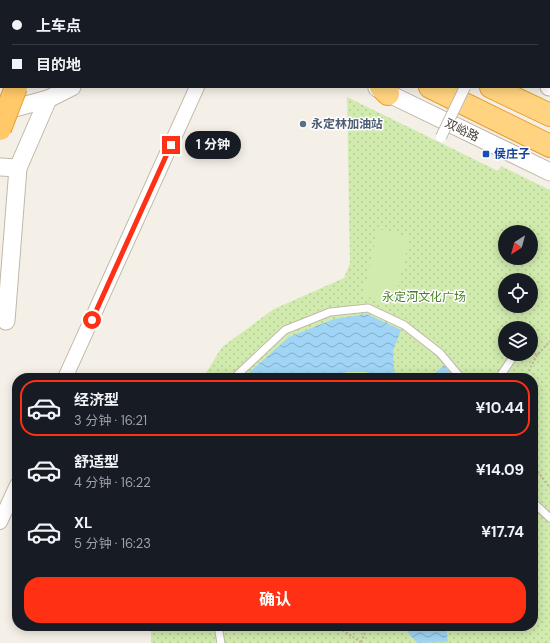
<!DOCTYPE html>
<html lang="zh">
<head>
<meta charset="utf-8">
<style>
	body { margin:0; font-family:"DM Sans","Noto Sans SC",sans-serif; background:#20242c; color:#f1f3f6; height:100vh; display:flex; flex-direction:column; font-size:15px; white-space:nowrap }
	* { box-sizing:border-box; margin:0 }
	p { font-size:13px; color:#9ea1a6 }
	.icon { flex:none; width:22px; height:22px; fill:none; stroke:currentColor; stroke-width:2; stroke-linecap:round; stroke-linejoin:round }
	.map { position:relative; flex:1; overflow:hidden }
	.sheet { position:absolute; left:12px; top:373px; width:526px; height:258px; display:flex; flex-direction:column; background:#171b24; border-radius:16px; box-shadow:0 2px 10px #0003 }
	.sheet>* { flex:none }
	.hud { position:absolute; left:0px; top:0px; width:550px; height:88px; box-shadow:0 2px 10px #0003; display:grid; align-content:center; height:88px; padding:0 12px; background:#171b24 }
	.needle { width:26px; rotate:216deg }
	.tools { position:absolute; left:498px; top:225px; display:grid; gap:8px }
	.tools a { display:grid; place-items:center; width:40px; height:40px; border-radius:50%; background:#171b24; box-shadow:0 2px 10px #0003; font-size:20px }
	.end { position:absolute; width:18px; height:18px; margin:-9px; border:5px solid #ff3014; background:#fff; box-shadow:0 0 0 2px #fff }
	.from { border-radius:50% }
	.bubble { position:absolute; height:28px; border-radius:14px; background:#171b24; box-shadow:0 2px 10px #0003; font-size:13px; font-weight:700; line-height:28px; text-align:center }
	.hud b { display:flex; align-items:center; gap:14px; height:38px; font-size:15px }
	.hud b+b { border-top:1px solid #363941 }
	.hud i { width:10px; height:10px; background:#f1f3f6 }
	ul { padding:7px 0 0; list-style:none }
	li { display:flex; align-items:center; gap:12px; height:56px; margin:0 8px 6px; padding:0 4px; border:2px solid transparent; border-radius:16px }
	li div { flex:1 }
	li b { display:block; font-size:15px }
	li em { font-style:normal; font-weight:700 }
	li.on { border-color:#ff3014 }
	li>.icon { width:36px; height:36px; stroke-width:1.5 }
	.cta { display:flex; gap:8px; margin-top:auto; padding:8px 12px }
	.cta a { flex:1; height:46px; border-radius:16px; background:#ff3014; color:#fff; font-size:16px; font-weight:700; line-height:46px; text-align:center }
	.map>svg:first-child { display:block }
	.grass { fill:url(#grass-dots); fill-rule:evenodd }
	.garden { fill:#d1ebae }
	.water { fill:url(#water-waves) }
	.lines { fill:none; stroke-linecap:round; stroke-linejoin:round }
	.service-casing { stroke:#c1b8a9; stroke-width:9 }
	.minor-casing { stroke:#c1b8a9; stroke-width:16 }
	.tertiary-casing { stroke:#c1b8a9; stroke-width:19 }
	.trunk-casing { stroke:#e79e2f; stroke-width:24 }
	.motorway-casing { stroke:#e79e2f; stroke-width:24 }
	.path { stroke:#c4b399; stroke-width:2; stroke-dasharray:2 2; stroke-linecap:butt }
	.service { stroke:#fff; stroke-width:7 }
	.minor { stroke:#fff; stroke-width:14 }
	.tertiary { stroke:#fff; stroke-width:17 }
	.trunk { stroke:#ffd37f; stroke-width:22 }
	.motorway { stroke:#ffc868; stroke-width:22 }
	.pedestrian-bridge-casing { stroke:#c1b8a9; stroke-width:12; stroke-linecap:butt }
	.motorway-bridge-casing { stroke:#e79e2f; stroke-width:24; stroke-linecap:butt }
	.pedestrian-bridge { stroke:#fff; stroke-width:10 }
	.motorway-bridge { stroke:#ffc868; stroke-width:22 }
	.route { stroke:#ff3014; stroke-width:5 }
	.service-dot { fill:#5c6f8a; stroke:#fff; stroke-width:1.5 }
	.transit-dot { fill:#1a4fb4; stroke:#fff; stroke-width:1.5 }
	.labels { text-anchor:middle; stroke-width:3; stroke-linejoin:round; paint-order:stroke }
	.service-label { font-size:12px; font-weight:bold; fill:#4e5e75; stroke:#fff; text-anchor:start }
	.street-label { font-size:12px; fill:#484036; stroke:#fff }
	.transit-label { font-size:12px; font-weight:bold; fill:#164399; stroke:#fff; text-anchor:start }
	.park-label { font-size:12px; fill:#497f24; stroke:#fff }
</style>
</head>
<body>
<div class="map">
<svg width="550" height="643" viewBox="0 0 550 643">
	<defs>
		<pattern id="grass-dots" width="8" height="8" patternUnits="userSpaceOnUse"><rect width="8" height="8" fill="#d1ebae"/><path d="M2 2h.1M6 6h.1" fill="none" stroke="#b5cb96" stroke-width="1.8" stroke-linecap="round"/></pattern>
		<pattern id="water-waves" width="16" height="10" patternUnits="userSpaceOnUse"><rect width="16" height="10" fill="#a0d5f5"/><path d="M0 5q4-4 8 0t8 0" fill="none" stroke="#84aec7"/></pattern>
	</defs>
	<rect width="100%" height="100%" fill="#f5f0e7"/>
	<path class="grass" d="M347 97 498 171 501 166 550 190V643H151V626H533V378H203L222 347 274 309 344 278 350 263ZM505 232H531V258H505ZM505 280H531V306H505ZM505 328H531V354H505Z"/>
	<polygon class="garden" points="378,229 410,237 394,303 363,296"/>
	<g class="water">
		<polygon points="367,314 401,330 393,351 394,372 407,378 368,378 367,372 347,372 331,378 243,378 289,337 334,319"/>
		<polygon points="444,365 454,378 422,378 431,377"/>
		<polygon points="406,626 446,626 448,642 417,643 406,630"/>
	</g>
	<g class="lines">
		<g class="service-casing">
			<g id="service">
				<polyline points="234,378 285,330 330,312 368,308 404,325 440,353 461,378"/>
				<polyline points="499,378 515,354"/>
				<polyline points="533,502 550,518"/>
				<polyline points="218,626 221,643"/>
			</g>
		</g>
		<g class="minor-casing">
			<g id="minor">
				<polyline points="65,378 197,87"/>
				<polyline points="0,522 17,485"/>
			</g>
		</g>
		<g class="tertiary-casing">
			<g id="tertiary">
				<polyline points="366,0 368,1"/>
				<polyline points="549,87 550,87"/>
				<polyline points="377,88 550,172"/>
				<polyline points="0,112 48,99 72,87"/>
				<polyline points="0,167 18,168"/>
				<polyline points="6,321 18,168 48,99"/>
			</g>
		</g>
		<g class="trunk-casing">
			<g id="trunk">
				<polyline points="253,0 255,1"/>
				<polyline points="310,0 312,1"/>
				<polyline points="381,87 388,94"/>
				<polyline points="430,87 550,146"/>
				<polyline points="491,87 550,115"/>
			</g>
		</g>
		<g class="motorway-casing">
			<g id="motorway">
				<polyline points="26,1 27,0"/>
				<polyline points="48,1 49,0"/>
				<polyline points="0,70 1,67"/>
			</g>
		</g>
		<g class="path">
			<polyline points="531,352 537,355"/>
			<polyline points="525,378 537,355 550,341"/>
			<polyline points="533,465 550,488"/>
			<polyline points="267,626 341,629 362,643"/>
			<polyline points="228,627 252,626"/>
			<polyline points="361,642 368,626"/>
		</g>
		<use href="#service" class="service"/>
		<use href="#minor" class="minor"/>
		<use href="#tertiary" class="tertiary"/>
		<use href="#trunk" class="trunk"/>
		<use href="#motorway" class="motorway"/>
		<g class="pedestrian-bridge-casing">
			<polyline id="pedestrian-bridge" points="441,137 465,87"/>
		</g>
		<g class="motorway-bridge-casing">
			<polyline id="motorway-bridge" points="0,129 16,87"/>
		</g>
		<use href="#pedestrian-bridge" class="pedestrian-bridge"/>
		<use href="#motorway-bridge" class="motorway-bridge"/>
	</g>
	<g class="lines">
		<polyline class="route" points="92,320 171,145"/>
	</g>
	<circle class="service-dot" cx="303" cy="124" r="4"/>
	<rect class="transit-dot" x="482" y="150" width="8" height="8" rx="2"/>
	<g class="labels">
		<g class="service-label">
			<text x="311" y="128">永定林加油站</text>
		</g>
		<g class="street-label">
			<text transform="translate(462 130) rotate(26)" y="4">双峪路</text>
		</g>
		<g class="transit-label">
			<text x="494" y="158">侯庄子</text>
		</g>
		<g class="park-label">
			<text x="424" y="301">永定河文化广场</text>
		</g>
	</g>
</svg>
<div class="tools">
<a><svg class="needle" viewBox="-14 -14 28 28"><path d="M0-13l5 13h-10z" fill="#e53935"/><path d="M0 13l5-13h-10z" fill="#9ea1a6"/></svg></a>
<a><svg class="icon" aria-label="locate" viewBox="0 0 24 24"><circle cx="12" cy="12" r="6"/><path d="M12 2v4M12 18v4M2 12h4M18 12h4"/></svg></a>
<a><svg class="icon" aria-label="layers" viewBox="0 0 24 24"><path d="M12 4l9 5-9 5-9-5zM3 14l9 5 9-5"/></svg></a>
</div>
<i class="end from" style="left:92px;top:320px"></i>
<i class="end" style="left:171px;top:145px"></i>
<div class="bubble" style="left:185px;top:131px;width:56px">1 分钟</div>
<div class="hud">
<b><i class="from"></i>上车点</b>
<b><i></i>目的地</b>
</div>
<section class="sheet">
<ul>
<li class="on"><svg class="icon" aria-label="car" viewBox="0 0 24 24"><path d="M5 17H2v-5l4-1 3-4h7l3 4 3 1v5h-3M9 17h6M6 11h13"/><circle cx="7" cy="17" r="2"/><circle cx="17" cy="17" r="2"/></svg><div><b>经济型</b><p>3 分钟 · 16:21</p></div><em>¥10.44</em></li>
<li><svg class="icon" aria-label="car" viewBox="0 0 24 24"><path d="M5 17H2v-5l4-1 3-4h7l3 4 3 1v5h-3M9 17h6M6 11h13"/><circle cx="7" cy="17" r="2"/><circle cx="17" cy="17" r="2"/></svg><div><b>舒适型</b><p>4 分钟 · 16:22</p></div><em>¥14.09</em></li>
<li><svg class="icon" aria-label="car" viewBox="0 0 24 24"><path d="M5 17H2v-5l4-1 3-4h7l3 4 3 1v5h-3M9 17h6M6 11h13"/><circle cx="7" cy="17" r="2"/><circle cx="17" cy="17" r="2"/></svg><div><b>XL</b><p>5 分钟 · 16:23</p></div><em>¥17.74</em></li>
</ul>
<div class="cta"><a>确认</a></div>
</section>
</div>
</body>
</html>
